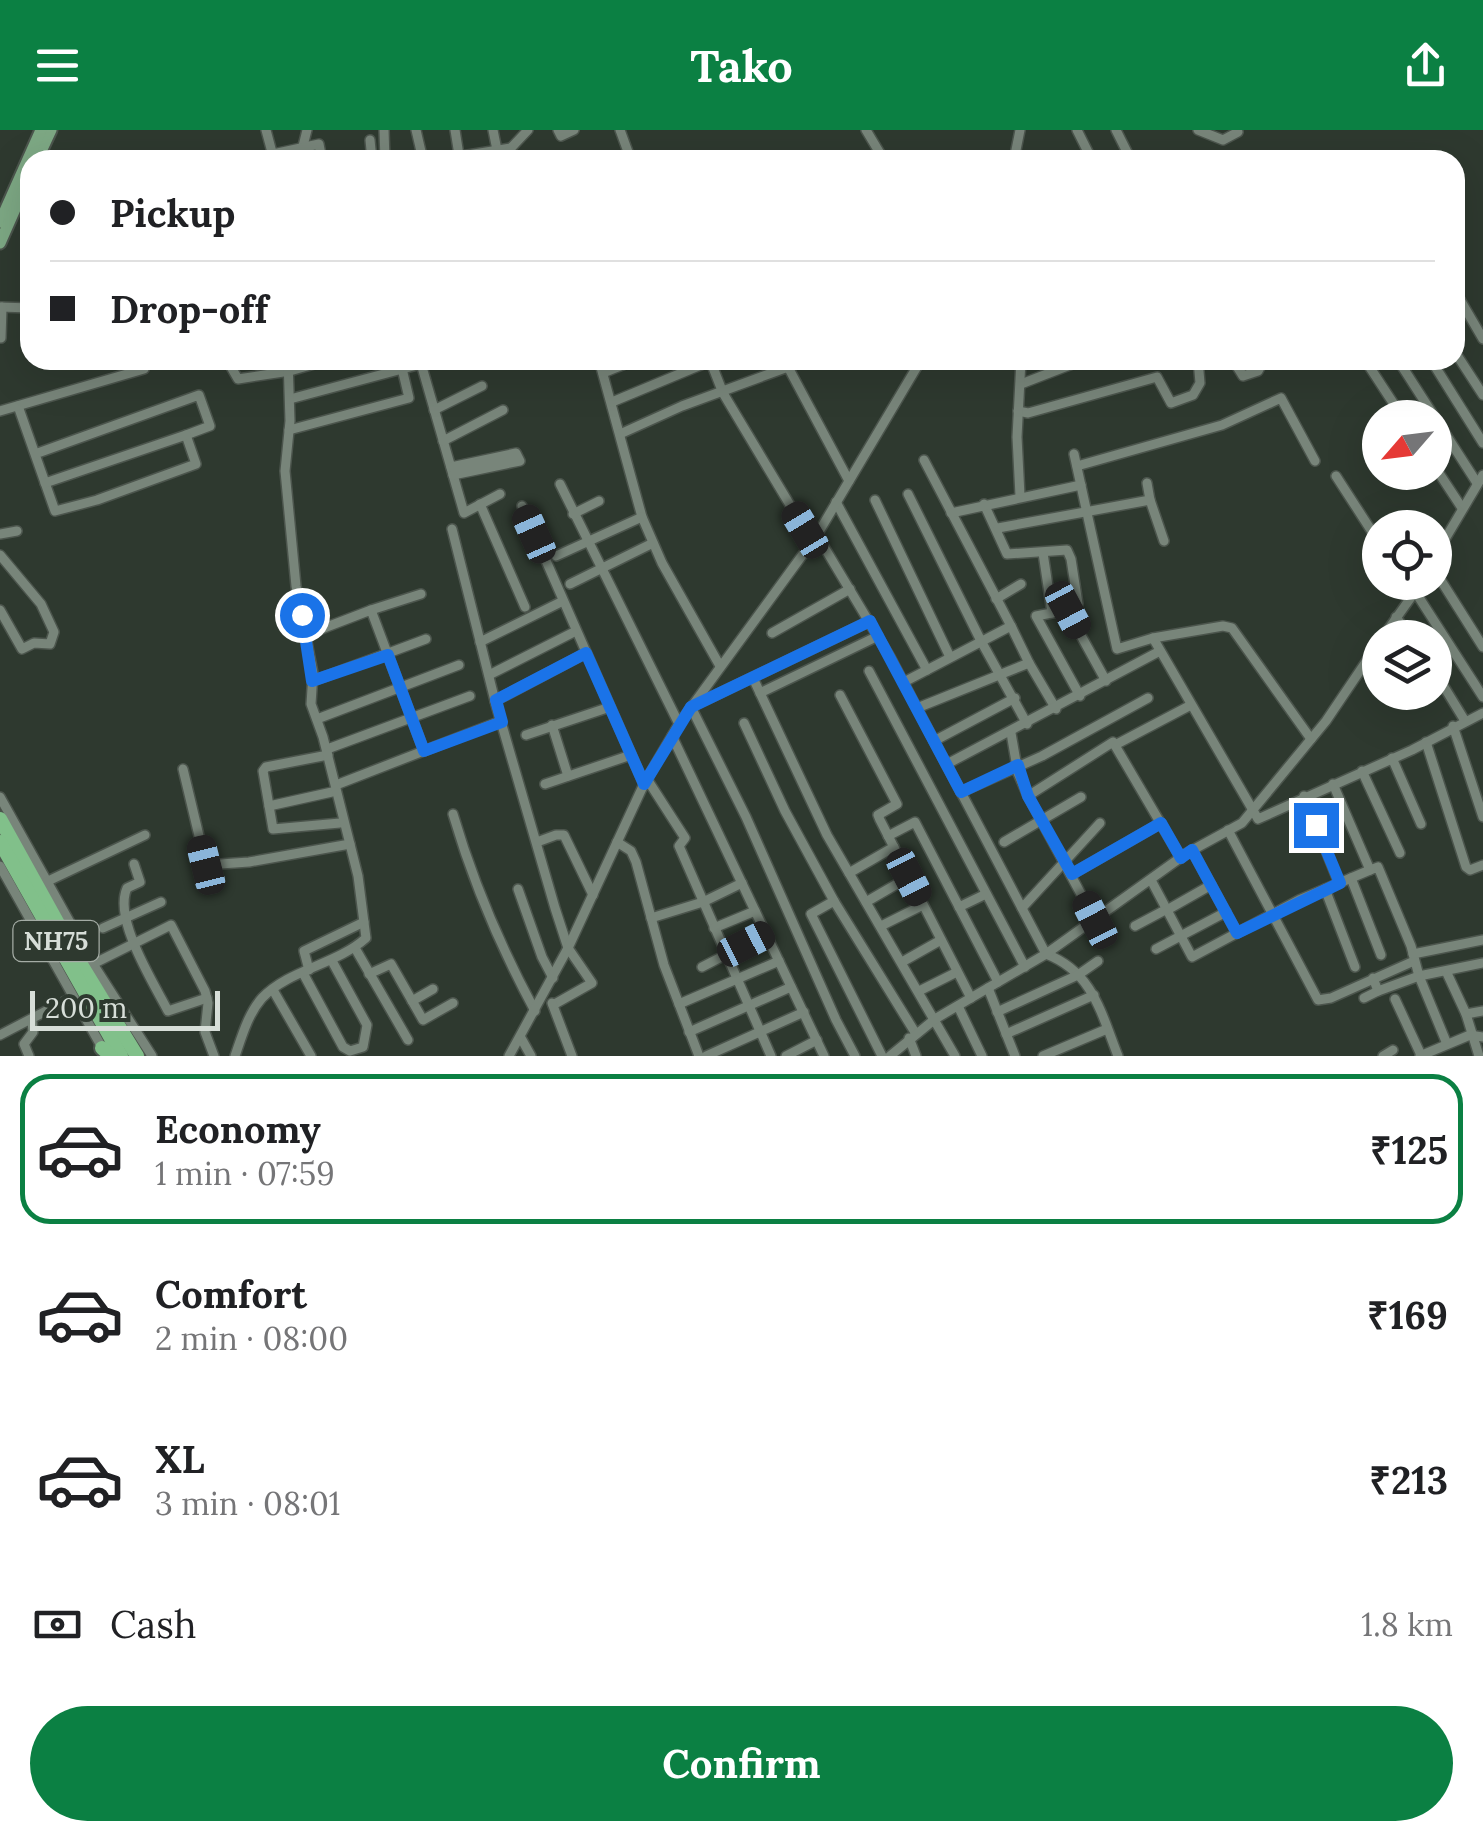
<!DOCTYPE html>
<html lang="en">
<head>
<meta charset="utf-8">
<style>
	body { margin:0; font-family:Lora,serif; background:#f6f6f6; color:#202124; height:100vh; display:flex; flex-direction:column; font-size:38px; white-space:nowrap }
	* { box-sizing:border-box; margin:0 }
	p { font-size:32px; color:#757577 }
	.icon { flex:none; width:55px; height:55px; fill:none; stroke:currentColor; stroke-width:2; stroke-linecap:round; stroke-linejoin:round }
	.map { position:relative; height:926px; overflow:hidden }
	.drawer { display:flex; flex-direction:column; background:#fff; flex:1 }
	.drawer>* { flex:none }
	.banner { position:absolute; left:20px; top:20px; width:1445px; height:220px; border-radius:30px; box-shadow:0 10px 40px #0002; display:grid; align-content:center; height:220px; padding:0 30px; background:#fff }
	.needle { width:65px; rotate:242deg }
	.buttons { position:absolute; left:1362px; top:270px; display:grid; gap:20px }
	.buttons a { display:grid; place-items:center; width:90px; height:90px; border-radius:50%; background:#fff; box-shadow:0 10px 40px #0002; font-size:50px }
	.scale { position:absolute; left:30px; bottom:25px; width:190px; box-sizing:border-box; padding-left:10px; border:5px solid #d7ded8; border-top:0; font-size:28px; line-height:35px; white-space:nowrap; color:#d7ded8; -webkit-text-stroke:8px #2e392f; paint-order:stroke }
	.end { position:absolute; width:45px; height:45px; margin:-22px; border:12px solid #1a73e8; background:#fff; box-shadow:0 0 0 5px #fff }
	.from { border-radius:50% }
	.car { position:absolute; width:30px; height:60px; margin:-30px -15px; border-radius:12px; box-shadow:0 0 8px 2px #0007; background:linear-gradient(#222 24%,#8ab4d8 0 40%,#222 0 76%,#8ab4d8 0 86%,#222 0) }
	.banner b { display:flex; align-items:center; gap:35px; height:95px; font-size:38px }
	.banner b+b { border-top:2px solid #e0e0e0 }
	.banner i { width:25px; height:25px; background:#202124 }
	ul { padding:18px 0 0; list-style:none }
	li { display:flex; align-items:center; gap:30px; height:150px; margin:0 20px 15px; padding:0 10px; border:5px solid transparent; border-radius:30px }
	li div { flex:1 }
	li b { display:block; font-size:38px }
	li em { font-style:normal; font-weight:800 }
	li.current { border-color:#0b8043 }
	li>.icon { width:90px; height:90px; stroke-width:1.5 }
	.pay { display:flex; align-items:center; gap:25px; height:110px; padding:0 30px; font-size:38px }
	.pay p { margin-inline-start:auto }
	.cta { display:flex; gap:20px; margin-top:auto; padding:20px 30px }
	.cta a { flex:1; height:115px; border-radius:60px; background:#0b8043; color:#fff; font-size:40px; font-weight:800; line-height:115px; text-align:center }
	header { display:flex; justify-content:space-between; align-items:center; height:130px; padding:0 30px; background:#0b8043; color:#fff; font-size:45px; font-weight:800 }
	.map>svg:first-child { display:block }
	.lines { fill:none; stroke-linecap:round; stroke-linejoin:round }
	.minor-casing { stroke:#4c554d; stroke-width:12 }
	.major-casing { stroke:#4c554d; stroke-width:15 }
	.highway-casing { stroke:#4c554d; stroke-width:18 }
	.minor { stroke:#78857a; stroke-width:9 }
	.major { stroke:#7da884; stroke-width:11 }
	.highway { stroke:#81c08a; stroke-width:14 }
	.route { stroke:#1a73e8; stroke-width:12 }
	.labels { text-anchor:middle; stroke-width:9; stroke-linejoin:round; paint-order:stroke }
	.shield { fill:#2e392f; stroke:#a4aca5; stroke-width:2.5 }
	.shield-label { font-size:25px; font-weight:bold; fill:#d7ded8 }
</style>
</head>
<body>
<header><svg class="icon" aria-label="menu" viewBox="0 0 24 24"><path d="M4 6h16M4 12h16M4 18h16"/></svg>Tako<svg class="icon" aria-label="share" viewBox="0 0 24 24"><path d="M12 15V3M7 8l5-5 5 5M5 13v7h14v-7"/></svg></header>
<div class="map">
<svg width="1483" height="926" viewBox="0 0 1483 926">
	<rect width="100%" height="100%" fill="#2e392f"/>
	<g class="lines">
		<g class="minor-casing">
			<g id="minor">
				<polyline points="266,0 273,26"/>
				<polyline points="384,0 385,30"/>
				<polyline points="416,0 423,30"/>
				<polyline points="455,0 459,25"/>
				<polyline points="493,0 497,20"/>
				<polyline points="558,0 561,6 574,0"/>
				<polyline points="620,0 631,30"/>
				<polyline points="866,0 884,30"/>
				<polyline points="1077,0 1092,30"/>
				<polyline points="1116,0 1131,30"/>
				<polyline points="1198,0 1223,10 1238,2"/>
				<polyline points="370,10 372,30"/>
				<polyline points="303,16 307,0"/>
				<polyline points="273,24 319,14 322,30"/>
				<polyline points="437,30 511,18"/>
				<polyline points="506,30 511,18 528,0"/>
				<polyline points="1014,30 1020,0"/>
				<polyline points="1455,161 1483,209"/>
				<polyline points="0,177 30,178"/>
				<polyline points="1,208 2,177"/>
				<polyline points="1455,222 1483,265"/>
				<polyline points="227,230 238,249 290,241 328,230"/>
				<polyline points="420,230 464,383 500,364"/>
				<polyline points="599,230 642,387 662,433 720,536"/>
				<path d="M710 230 723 263 805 400 817 405 890 527 1046 824C1093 842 1101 883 1118 926"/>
				<polyline points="1233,230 1243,246 1258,241 1264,230"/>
				<polyline points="1365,230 1403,288"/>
				<polyline points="1398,230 1477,353"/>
				<polyline points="1431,230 1483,313"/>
				<polyline points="603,243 635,230"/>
				<polyline points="1021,254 1083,230"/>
				<polyline points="290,269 421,234"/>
				<polyline points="612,272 713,230"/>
				<polyline points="18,276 55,381 97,370 196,334 186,305 210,296 199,265 35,324"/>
				<polyline points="434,280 482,256"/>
				<polyline points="0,281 144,239"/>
				<polyline points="1018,281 1028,283 1157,247 1171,273 1193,265 1200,253 1198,230"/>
				<polyline points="289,300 409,268 400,230"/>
				<polyline points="620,304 682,276 788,237 849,351"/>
				<polyline points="443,311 503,280"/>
				<polyline points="1074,324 1117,519 1153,508 1223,496 1232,498 1311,609"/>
				<polyline points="924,330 1011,496"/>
				<polyline points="1077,336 1222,295 1281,268 1315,331"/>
				<polyline points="451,337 516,323 520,331 453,345"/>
				<polyline points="1435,337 1462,378"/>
				<polyline points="1336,346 1380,414"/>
				<polyline points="45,353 186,305"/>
				<polyline points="1147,353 1150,370"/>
				<polyline points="560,354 679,594"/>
				<polyline points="908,364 981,511 1027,594"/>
				<polyline points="1020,366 1017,307 1021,230"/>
				<polyline points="875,370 950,527"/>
				<polyline points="836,372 927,540"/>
				<polyline points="480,374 525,477"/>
				<polyline points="984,374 1007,424 1067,420 1071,429 1078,474"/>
				<polyline points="522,376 644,654"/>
				<polyline points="951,383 1081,355"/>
				<polyline points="573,384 599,371"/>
				<polyline points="998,398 1150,370 1164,411"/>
				<polyline points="452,399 495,571 555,778 568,818 592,853 553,875"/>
				<polyline points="0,404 17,401"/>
				<polyline points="1043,423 1052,483"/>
				<polyline points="0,425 41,474 54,502 50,514 34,513 22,519 0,480"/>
				<polyline points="556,426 642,387"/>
				<polyline points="1435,426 1483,345"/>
				<polyline points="1435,441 1483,517"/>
				<polyline points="1409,452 1483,567"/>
				<polyline points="570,454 653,413"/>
				<polyline points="996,469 1021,454"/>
				<polyline points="371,480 421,464"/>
				<polyline points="1396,487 1411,508"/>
				<polyline points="311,503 371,480 424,621"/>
				<polyline points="772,503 850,459"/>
				<polyline points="1153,508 1258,689 1412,620 1483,583"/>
				<polyline points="1382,508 1422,452"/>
				<polyline points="480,512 563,471"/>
				<polyline points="869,541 1025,837"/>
				<polyline points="1435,542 1465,591"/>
				<polyline points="489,545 576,501"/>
				<polyline points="753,548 827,705 955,926"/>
				<polyline points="313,551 426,509"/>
				<polyline points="904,552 1011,496 1029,533"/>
				<polyline points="760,563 878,506"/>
				<polyline points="840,565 897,674 878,685 880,690 971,868"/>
				<polyline points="1080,566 1036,486 1067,480 1106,551"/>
				<polyline points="495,571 586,523"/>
				<polyline points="917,578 1029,533 1056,579"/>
				<polyline points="317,589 459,535"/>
				<polyline points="744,593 785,681 834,771"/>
				<polyline points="552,595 568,646"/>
				<polyline points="1453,596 1483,687"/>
				<polyline points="1011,603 1018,643 1028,666 1095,790"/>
				<polyline points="526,605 610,577"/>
				<polyline points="672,606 824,926"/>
				<polyline points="934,611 1015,568"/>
				<polyline points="1426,612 1466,737 1470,740 1483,735"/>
				<polyline points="1115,615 1191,575"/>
				<polyline points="330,618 470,566"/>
				<polyline points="328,625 266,637 263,641 273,699 340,693"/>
				<polyline points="1392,628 1421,694"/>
				<polyline points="947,634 1160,521"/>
				<polyline points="183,639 206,735 249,732 350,714"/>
				<polyline points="1362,641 1400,723"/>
				<polyline points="647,649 685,708 679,716 771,926"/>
				<polyline points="545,654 631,625"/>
				<polyline points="336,655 501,591"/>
				<polyline points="961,662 1042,626 1148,568"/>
				<polyline points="1028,666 1113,612 1181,728"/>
				<polyline points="1304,666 1339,753"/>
				<polyline points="0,667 93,834 152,926"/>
				<polyline points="269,676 332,662"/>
				<path d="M453 684C473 752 501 818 535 881"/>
				<polyline points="1228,700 1318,870 1331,868 1414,831"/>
				<polyline points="888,706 915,692 998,852"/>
				<polyline points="537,712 556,705 564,705 593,765"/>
				<polyline points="617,712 631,721 636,732 664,835 699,926"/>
				<polyline points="1004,712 1081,667"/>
				<polyline points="1192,720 1237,803"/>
				<path d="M134 734 140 752 127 758C113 789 153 852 168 881L207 868"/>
				<polyline points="0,736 104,921"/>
				<polyline points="1370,740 1378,737 1411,816 1419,846 1483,833"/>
				<polyline points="849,743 894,717"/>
				<polyline points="1072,744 1161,693"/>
				<polyline points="1351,748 1381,825"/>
				<polyline points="1151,750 1192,827 1299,770 1370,740 1333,654"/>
				<polyline points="46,752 145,705"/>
				<polyline points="518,759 542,827 553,848"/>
				<polyline points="1325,759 1355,837"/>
				<polyline points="866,772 909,747"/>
				<polyline points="959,777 986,764"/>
				<polyline points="1022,778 1100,693"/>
				<polyline points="1167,780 1211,755"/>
				<polyline points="651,788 703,772 742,753"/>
				<polyline points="881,796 923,775"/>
				<polyline points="1135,796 1167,779"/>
				<polyline points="103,798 161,772"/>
				<polyline points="714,798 755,781"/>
				<polyline points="355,818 408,910"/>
				<polyline points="1156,819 1226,782"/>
				<polyline points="1413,824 1483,810"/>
				<polyline points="902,832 941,810"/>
				<polyline points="93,834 171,795 205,861 208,873 205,902 214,926"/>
				<polyline points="702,837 766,804"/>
				<polyline points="309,840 304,821 364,792"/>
				<polyline points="1446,841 1466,884 1479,926"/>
				<polyline points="303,843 343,917 350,921 363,917 367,895 332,831"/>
				<polyline points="369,844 391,834 423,890 453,873"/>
				<polyline points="1373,848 1378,861 1419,846 1447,914"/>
				<polyline points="988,858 1015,926"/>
				<polyline points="273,860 311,926"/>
				<polyline points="919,861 957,842"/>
				<polyline points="1364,868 1378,861"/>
				<polyline points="1395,869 1421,925"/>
				<polyline points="412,871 433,859"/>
				<polyline points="552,873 572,926"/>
				<polyline points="679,874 779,831"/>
				<polyline points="958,876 982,926"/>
				<polyline points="997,882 1078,845 1098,831"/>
				<polyline points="1466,884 1483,881"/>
				<polyline points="689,902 791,857"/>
				<polyline points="1006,904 1094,865"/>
				<polyline points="0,905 73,867"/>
				<polyline points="521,908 531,926"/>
				<polyline points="909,908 916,926"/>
				<polyline points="29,926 24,914 33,902 32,891"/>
				<path d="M235 926C242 906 248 884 262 868 290 839 336 835 366 808L358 746 323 607 311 574 313 543 296 456 285 341 290 291 288 230"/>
				<polyline points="509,926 568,818 644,654 679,594 817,405 921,230"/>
				<polyline points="706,926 804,882"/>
				<polyline points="786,926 817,910"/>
				<polyline points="855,926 836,890 746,687 691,577 870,491"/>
				<polyline points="882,926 811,784 834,771 916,904"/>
				<polyline points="890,926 935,889 1046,824 1187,723 1242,693 1326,591 1380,511"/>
				<polyline points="1043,926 1107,899"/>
				<polyline points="1383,926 1393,920"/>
				<polyline points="1420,926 1470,905 1483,907"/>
			</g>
		</g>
		<g class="major-casing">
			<g id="major">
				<polyline points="37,30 51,0"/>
				<polyline points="0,92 41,0"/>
				<polyline points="0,113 30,45"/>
			</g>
		</g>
		<g class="highway-casing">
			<g id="highway">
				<polyline points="0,689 77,828 137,926"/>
				<polyline points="0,712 121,926"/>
				<polyline points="102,918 111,926"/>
			</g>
		</g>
		<use href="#minor" class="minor"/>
		<use href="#major" class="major"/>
		<use href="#highway" class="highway"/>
	</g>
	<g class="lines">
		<polyline class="route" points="302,485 312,551 388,525 424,621 502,592 496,570 586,523 644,654 691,577 870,491 961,662 1018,635 1028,666 1072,744 1161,693 1181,728 1192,720 1237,803 1340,753 1316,695"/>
	</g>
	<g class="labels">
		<rect class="shield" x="13.5" y="791" width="85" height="40" rx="8"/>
		<g class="shield-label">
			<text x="56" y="820">NH75</text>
		</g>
	</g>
</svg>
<div class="buttons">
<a><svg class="needle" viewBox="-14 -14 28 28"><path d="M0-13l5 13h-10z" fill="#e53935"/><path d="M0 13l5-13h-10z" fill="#757577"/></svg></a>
<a><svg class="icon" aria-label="locate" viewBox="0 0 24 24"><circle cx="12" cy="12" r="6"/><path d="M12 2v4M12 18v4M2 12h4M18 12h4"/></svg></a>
<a><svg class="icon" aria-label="layers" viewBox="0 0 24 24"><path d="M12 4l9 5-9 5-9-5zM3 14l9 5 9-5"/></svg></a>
</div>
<div class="scale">200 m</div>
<i class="end from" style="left:302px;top:485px"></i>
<i class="end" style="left:1316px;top:695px"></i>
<i class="car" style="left:805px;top:400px;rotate:329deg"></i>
<i class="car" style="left:534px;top:404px;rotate:336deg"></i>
<i class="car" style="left:1068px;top:480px;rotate:152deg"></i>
<i class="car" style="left:206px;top:735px;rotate:346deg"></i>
<i class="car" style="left:909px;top:747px;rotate:153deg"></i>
<i class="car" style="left:1095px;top:790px;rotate:333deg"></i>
<i class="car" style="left:746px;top:814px;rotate:63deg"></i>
<div class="banner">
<b><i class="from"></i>Pickup</b>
<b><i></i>Drop-off</b>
</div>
</div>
<section class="drawer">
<ul>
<li class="current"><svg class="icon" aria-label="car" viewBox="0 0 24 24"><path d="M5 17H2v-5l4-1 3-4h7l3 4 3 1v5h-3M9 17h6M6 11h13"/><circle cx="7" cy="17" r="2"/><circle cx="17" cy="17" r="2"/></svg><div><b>Economy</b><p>1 min · 07:59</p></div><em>₹125</em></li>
<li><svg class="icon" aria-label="car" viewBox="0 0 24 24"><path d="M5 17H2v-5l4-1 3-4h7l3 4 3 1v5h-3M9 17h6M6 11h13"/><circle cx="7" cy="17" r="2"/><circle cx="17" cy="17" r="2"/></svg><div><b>Comfort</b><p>2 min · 08:00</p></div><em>₹169</em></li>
<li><svg class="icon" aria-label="car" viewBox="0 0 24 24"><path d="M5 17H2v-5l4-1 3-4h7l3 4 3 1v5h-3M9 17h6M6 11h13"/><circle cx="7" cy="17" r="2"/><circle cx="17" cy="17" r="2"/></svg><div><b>XL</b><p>3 min · 08:01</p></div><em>₹213</em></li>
</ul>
<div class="pay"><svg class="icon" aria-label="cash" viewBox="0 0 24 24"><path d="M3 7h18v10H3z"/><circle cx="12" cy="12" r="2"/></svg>Cash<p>1.8 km</p></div>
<div class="cta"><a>Confirm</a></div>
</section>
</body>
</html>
